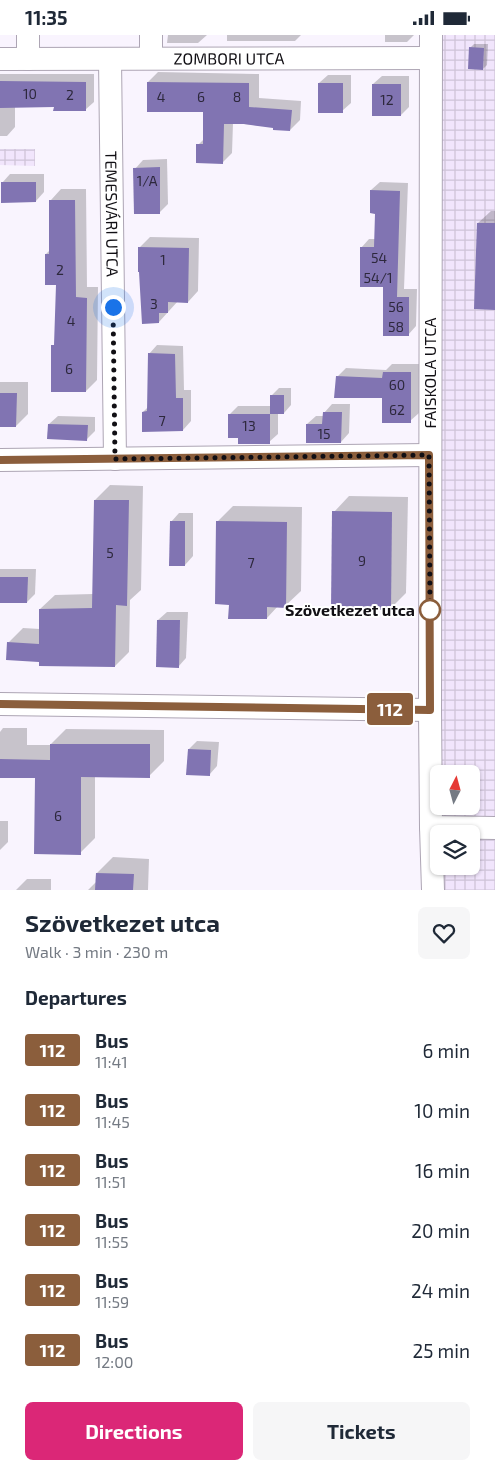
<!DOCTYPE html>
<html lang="en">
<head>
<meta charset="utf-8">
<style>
	:root { --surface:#fff; --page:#f6f6f7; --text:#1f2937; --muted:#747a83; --accent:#db2777 }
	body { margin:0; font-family:"Exo 2",sans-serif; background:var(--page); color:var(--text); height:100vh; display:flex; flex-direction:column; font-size:19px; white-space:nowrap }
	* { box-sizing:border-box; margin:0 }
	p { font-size:16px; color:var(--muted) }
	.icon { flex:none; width:28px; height:28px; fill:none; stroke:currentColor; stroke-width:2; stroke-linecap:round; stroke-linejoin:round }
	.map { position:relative; height:855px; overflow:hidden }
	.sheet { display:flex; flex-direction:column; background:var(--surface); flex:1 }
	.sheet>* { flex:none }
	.badge { padding:0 10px; border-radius:4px; font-size:18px; line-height:32px }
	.needle { width:32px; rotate:6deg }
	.fabs { position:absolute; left:430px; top:730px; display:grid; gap:10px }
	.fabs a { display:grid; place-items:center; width:50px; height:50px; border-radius:8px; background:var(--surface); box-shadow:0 1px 4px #0004; font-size:25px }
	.you { position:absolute; width:25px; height:25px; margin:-12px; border:4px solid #fff; border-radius:50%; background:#1a73e8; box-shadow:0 0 0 8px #1a73e833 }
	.map>.badge { position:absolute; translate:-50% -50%; box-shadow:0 0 0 2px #fff }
	h2 { padding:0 25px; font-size:19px; line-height:45px }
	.round { display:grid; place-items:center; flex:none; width:52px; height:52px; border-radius:8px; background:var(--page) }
	.overview { display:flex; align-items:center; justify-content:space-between; height:85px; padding:0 25px }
	h1 { font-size:24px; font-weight:700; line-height:38px }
	.button { display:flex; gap:10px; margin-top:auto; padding:10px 25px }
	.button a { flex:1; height:58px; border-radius:8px; background:var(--accent); color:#fff; font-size:20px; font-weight:700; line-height:58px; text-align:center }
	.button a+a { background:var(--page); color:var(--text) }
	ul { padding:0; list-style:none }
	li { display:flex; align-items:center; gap:15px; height:60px; padding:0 25px }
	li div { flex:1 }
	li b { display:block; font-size:19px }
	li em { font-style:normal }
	li .badge { min-width:55px; font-weight:700; text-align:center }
	.status { display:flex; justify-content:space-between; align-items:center; height:35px; padding:0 25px; background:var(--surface); direction:ltr }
	.status svg { height:14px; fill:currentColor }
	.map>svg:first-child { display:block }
	.industrial { fill:url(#industrial-grid); fill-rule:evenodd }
	.shadow { fill:#0003 }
	.building { fill:#8174b2 }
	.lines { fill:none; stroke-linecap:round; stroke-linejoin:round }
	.minor-casing { stroke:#ada5b4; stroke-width:24 }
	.minor { stroke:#fff; stroke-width:22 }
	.line-casing { stroke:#fff; stroke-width:11 }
	.line { stroke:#8b5e3c; stroke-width:8 }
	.walk { stroke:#110f14; stroke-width:5; stroke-dasharray:0 9 }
	.stop-dot { fill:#fff; stroke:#8b5e3c; stroke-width:2.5 }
	.labels { text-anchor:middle; stroke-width:4; stroke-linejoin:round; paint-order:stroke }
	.number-label { font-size:14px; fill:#2d283c }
	.street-label { font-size:16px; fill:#110f14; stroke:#fff }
	.stop-label { font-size:16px; font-weight:bold; fill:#110f14; stroke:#fff; text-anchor:end }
</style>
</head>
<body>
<div class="status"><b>11:35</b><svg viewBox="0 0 49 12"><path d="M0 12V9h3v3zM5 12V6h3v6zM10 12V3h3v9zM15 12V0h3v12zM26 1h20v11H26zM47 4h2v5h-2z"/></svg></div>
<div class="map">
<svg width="495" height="855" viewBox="0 0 495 855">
	<defs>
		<pattern id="industrial-grid" width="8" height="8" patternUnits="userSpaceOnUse" patternTransform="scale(1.25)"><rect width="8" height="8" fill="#f1e5fc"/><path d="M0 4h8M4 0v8" fill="none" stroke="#cec3d7"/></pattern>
	</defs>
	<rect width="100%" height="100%" fill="#f9f4fe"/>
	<g class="industrial">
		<path d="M442,0h53v855h-55v-24h31v-32h-32l-3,-112zM439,739h32v32h-32z"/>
		<polygon points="0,114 35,114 35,131 0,130"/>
	</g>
	<g class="shadow">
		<polygon points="168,0 207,0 198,8 167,8"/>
		<polygon points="227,0 301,0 295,6 227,6"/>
		<polygon points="385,0 414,0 407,7 385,7"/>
		<polygon points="474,9 488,9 487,30 483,34 470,13"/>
		<polygon points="158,37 259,39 259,63 301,66 300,85 290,95 274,92 233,88 232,118 222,128 198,110 205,103 204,75 148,47"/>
		<polygon points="0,39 94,39 94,67 85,75 55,71 15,72 15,92 7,101 0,101"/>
		<polygon points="328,40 351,40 351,68 342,76 319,48"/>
		<polygon points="382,41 409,41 409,72 401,80 373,49"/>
		<polygon points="167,124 168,169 159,178 135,134 143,125"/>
		<polygon points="10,139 44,139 44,157 36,166 2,148"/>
		<polygon points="380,147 408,148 404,254 417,254 416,291 408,300 385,251 361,213 369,204 375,204 376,177 371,155"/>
		<polygon points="61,154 86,154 87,252 98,252 97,345 86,356 53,311 56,308 57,249 46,219 50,215 51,165"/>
		<polygon points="491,176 495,176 495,273 478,188"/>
		<polygon points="150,202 199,203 198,256 188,267 178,266 159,287 140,212"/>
		<polygon points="157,310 183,311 184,355 191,355 191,386 183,395 143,377 148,372 149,319"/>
		<polygon points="392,329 419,329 419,378 410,386 383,362 337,342 346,333 386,335"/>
		<polygon points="0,347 28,347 28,379 16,391 0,391"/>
		<polygon points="279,353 291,353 291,370 284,378 278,378 278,399 269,407 239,402 230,379 238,371 272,371 272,360"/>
		<polygon points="332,369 350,369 349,398 341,407 307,389 316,381 324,381 324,378"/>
		<polygon points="58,381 95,382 95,396 87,404 49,389"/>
		<polygon points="110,450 143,451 141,555 130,565 129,617 115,631 40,626 8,608 23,593 40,594 40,574 55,560 93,559 95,465"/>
		<polygon points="349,461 408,462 406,558 390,574 334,477"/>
		<polygon points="233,471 302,472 301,556 285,571 278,571 267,583 217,487"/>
		<polygon points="179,478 193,478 193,521 185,530 171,487"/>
		<polygon points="0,534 36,534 35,559 27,567 0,567"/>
		<polygon points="167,577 188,577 186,623 178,632 158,585"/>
		<polygon points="3,693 27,693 27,710 50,710 66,694 164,695 164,726 149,741 95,741 95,803 80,818 36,742 0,742 0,697"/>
		<polygon points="197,706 219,707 217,731 209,740 189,714"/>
		<polygon points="0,786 8,786 8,807 0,815"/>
		<polygon points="113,822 149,824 148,855 88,855 97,846 97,838"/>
		<polygon points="27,844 51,844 51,855 16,855"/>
	</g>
	<g class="building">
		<polygon points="469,12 484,13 483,35 468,34"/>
		<polygon points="0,46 86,47 86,76 53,76 54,72 0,73"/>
		<polygon points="147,47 249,48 249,72 292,75 290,96 273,95 273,93 244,89 224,89 223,129 196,128 196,109 203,109 203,77 147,77"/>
		<rect x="318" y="48" width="25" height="30"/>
		<rect x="372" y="49" width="29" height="32"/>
		<polygon points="160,132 160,179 134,179 133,133"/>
		<polygon points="1,147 36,147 36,167 1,168"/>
		<polygon points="370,155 400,156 397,262 409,262 409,301 383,301 383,252 360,252 360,212 374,212 375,179 370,178"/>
		<polygon points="49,165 75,165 76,262 87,263 86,357 51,357 51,310 54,310 56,250 45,250 45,219 49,219"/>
		<polygon points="477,188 495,188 495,275 474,274"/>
		<polygon points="138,212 189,213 188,268 168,267 168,278 159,278 159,288 142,289 139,237 138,237"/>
		<polygon points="148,318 175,319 176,363 183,363 183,396 142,397 142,377 147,376"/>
		<polygon points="383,337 411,337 411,388 382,388 382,363 334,363 336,341 382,343"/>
		<polygon points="0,358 17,358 16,392 0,392"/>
		<rect x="270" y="360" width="14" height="19"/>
		<polygon points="323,377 342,377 341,408 306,408 306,389 322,389"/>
		<polygon points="228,379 270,379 270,409 238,409 238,403 228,403"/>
		<polygon points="48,389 88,390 87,406 47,404"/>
		<polygon points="94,465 129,465 127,571 116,570 115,632 39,631 39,627 6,625 7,607 39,609 39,574 92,573"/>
		<polygon points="332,476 392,477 391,575 331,574"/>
		<polygon points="170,486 185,486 185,531 169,531"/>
		<polygon points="216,486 287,487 286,573 267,572 267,584 228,584 229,570 215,569"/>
		<polygon points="0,542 28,542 27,568 0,568"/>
		<polygon points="157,585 180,585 179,633 156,632"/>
		<polygon points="50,709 150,709 150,743 81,742 81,820 34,819 35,743 0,743 0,724 50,725"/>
		<polygon points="188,714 211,715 210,741 186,740"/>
		<polygon points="96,838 134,839 133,855 95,855"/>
	</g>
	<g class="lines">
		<g class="minor-casing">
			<g id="minor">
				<polyline points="431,0 430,675 431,792 433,855"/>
				<polyline points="151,23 151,0"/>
				<path id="s1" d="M0,24l430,-1"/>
				<polyline points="28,24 28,0"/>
				<path id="s2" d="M110,24l5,400"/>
				<polyline points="0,425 429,420"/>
				<polyline points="0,669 430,675"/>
				<polyline points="431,792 495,793"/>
			</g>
		</g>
		<use href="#minor" class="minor"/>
	</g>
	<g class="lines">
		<g class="line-casing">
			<polyline id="line" points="0,425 429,420 430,675 0,669"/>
		</g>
		<use href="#line" class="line"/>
		<polyline class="walk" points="113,272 115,424 429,420 430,575"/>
	</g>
	<circle class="stop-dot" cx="430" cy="575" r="10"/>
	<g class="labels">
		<g class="number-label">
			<text x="30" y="64">10</text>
			<text x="70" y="65">2</text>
			<text x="161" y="67">4</text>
			<text x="201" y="67">6</text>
			<text x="237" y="67">8</text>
			<text x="387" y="70">12</text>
			<text x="147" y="151">1/A</text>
			<text x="379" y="228">54</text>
			<text x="163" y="230">1</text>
			<text x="60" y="240">2</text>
			<text x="378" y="248">54/1</text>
			<text x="154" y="274">3</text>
			<text x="396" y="277">56</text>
			<text x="71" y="291">4</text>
			<text x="396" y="297">58</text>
			<text x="69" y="339">6</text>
			<text x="397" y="355">60</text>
			<text x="397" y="380">62</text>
			<text x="162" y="391">7</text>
			<text x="249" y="396">13</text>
			<text x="324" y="404">15</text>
			<text x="110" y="523">5</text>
			<text x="362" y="531">9</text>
			<text x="251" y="533">7</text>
			<text x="58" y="786">6</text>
		</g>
		<g class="street-label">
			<text dy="6" stroke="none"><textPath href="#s1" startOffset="229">ZOMBORI UTCA</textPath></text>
			<text dy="6" stroke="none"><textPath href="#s2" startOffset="155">TEMESVÁRI UTCA</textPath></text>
			<text transform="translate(430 338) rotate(-90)" y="6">FAISKOLA UTCA</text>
		</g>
		<g class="stop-label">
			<text x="415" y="581">Szövetkezet utca</text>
		</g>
	</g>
</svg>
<div class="fabs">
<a><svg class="needle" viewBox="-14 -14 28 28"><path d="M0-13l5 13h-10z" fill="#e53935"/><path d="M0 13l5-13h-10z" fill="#747a83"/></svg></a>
<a><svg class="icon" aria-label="layers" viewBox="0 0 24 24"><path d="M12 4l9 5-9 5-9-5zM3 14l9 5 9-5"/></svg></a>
</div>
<div class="you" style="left:113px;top:272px"></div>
<b class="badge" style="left:390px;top:674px;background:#8b5e3c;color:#fff">112</b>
</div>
<section class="sheet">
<div class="overview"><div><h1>Szövetkezet utca</h1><p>Walk · 3 min · 230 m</p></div><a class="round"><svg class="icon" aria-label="heart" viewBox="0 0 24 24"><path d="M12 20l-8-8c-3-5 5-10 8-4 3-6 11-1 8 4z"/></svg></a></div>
<h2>Departures</h2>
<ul>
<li><span class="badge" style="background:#8b5e3c;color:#fff">112</span><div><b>Bus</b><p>11:41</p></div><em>6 min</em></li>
<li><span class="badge" style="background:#8b5e3c;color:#fff">112</span><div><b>Bus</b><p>11:45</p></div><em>10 min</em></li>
<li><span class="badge" style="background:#8b5e3c;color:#fff">112</span><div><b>Bus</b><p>11:51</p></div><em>16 min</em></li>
<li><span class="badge" style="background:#8b5e3c;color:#fff">112</span><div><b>Bus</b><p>11:55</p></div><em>20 min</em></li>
<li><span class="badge" style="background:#8b5e3c;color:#fff">112</span><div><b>Bus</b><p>11:59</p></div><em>24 min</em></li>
<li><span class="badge" style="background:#8b5e3c;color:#fff">112</span><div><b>Bus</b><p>12:00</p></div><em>25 min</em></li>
</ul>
<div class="button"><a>Directions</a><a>Tickets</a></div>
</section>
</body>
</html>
